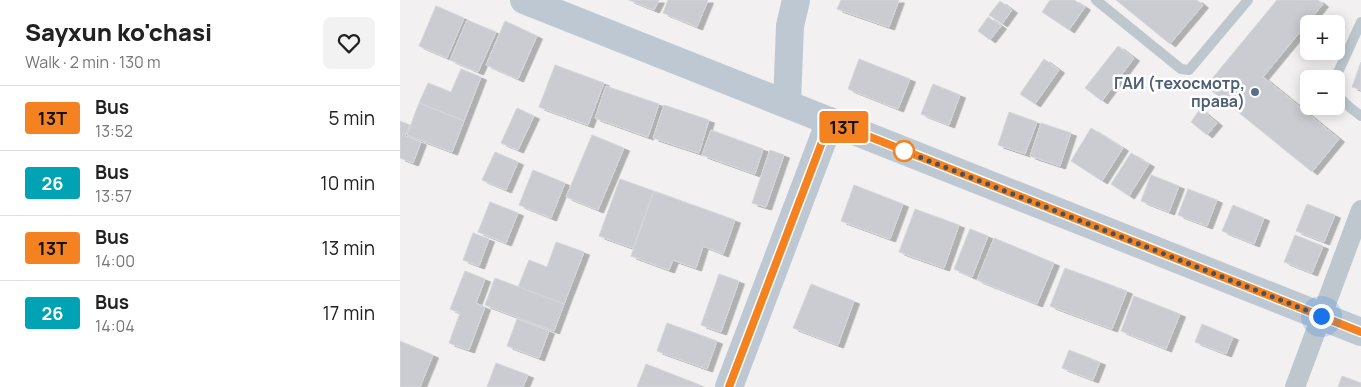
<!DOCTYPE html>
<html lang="en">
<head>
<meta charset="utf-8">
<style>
	:root { --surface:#fff; --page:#f2f2f2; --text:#222; --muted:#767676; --line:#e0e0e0 }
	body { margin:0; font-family:Manrope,sans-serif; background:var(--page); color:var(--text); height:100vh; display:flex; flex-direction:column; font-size:19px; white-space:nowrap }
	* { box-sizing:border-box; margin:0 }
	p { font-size:16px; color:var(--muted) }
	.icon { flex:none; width:28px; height:28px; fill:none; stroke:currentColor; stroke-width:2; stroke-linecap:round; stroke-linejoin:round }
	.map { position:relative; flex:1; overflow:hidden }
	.side { display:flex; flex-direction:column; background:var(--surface); width:400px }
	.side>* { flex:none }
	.badge { padding:0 10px; border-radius:4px; font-size:18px; line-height:32px }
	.controls { position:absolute; left:900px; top:15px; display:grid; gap:10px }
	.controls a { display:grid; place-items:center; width:45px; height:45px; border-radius:8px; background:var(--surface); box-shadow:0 2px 12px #0003; font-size:25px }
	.you { position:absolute; width:25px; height:25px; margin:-12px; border:4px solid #fff; border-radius:50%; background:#1a73e8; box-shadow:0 0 0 8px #1a73e833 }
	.map>.badge { position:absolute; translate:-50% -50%; box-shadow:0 0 0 2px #fff }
	.round { display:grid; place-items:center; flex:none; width:52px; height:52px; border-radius:8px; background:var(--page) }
	.summary { display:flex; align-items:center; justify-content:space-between; height:85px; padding:0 25px }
	h1 { font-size:24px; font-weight:800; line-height:38px }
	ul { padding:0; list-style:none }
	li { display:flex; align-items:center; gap:15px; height:65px; padding:0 25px; border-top:1px solid var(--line) }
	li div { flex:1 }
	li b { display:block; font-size:19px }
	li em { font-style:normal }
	li .badge { min-width:55px; font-weight:700; text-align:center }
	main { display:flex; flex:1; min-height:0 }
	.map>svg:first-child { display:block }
	.building { fill:#caccd2; stroke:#d4d6db; filter:url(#shadow) }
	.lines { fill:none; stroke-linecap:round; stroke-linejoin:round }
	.lane { stroke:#bec7ce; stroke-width:10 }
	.street { stroke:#bec7ce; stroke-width:20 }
	.secondary { stroke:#bec8d3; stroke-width:28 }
	.line-casing { stroke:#fff; stroke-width:11 }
	.line { stroke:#f58220; stroke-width:8 }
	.walk { stroke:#48525c; stroke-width:5; stroke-dasharray:0 9 }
	.service-dot { fill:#5c6f8a; stroke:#fff; stroke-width:2 }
	.stop-dot { fill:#fff; stroke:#f58220; stroke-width:2.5 }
	.labels { text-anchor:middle; stroke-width:5; stroke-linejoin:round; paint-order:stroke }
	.service-label { font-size:16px; font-weight:bold; fill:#4e5e75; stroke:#fff; text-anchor:end }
</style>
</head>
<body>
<main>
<section class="side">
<div class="summary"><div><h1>Sayxun ko'chasi</h1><p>Walk · 2 min · 130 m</p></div><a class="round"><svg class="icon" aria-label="heart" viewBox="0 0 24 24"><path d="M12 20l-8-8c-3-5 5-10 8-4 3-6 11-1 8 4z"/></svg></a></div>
<ul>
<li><span class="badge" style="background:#f58220;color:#111">13Т</span><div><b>Bus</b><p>13:52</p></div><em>5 min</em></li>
<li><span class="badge" style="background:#00a3b4;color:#fff">26</span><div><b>Bus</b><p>13:57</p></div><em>10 min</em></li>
<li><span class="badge" style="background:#f58220;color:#111">13Т</span><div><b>Bus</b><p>14:00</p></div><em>13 min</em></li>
<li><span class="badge" style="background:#00a3b4;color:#fff">26</span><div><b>Bus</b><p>14:04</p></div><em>17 min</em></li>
</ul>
</section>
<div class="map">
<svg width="961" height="387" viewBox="0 0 961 387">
	<defs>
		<filter id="shadow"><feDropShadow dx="5.5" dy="3" stdDeviation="0" flood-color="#0004"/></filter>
	</defs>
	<rect width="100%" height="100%" fill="#f2f0f0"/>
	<g class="building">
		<polygon points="229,0 259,0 254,10"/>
		<polygon points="268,0 308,0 297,27 263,13"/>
		<polygon points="441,0 499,0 489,27 437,9"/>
		<polygon points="650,0 674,0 685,7 669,30 642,12"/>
		<polygon points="716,0 797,0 803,5 770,44"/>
		<polygon points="877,0 918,0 923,4 863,77 939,139 912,172 806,86"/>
		<polygon points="600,1 612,10 602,24 589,15"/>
		<polygon points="36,6 64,18 47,58 19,46"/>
		<polygon points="588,17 601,26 590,40 578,31"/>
		<polygon points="67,20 96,32 78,72 50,60"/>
		<polygon points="105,21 137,36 118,79 86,65"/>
		<polygon points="718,46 734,58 702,101 685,88"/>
		<polygon points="459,59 510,79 498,109 448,89"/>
		<polygon points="644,59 659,70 635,104 620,94"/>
		<polygon points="961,62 961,90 952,87"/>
		<polygon points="155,65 204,83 188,125 139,107"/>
		<polygon points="61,69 81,77 64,121 19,103 28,83 51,92"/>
		<polygon points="533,84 560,95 549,125 521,114"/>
		<polygon points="206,86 259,104 248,137 195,118"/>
		<polygon points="19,103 64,121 52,152 7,135"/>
		<polygon points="264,105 309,120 299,153 253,138"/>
		<polygon points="117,108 134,116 118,150 101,143"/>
		<polygon points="800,109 817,123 807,135 791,122"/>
		<polygon points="609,112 637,122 625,154 598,145"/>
		<polygon points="0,121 10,125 5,136 21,142 13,163 0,158"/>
		<polygon points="641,123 671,133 660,166 630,156"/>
		<polygon points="691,128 723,148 702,181 671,161"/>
		<polygon points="311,130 363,149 355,174 302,155"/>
		<polygon points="192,135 224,148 198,210 166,197"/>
		<polygon points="370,150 384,155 366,207 352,203"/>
		<polygon points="95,152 118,162 106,190 82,180"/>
		<polygon points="731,153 749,164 729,196 711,184"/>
		<polygon points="133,170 165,183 151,218 119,205"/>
		<polygon points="751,175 779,186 769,212 741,201"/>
		<polygon points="220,179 254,191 233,248 199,236"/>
		<polygon points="454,185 503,204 490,239 441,221"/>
		<polygon points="788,189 817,200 807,226 778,215"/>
		<polygon points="254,191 335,220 323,254 303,246 296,268 273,260 269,270 231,256"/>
		<polygon points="90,202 118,213 106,243 78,232"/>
		<polygon points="907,204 935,215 924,242 896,231"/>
		<polygon points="833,205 864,218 854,244 822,231"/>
		<polygon points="515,209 559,225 544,268 499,252"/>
		<polygon points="570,229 588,236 572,277 554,269"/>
		<polygon points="73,233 89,239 79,266 63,260"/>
		<polygon points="895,235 923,246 912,273 884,262"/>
		<polygon points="594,238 654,263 637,304 577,280"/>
		<polygon points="156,242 184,252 164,304 118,287 129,260 147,267"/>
		<polygon points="665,268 727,291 712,329 650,306"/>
		<polygon points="65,271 85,279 76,303 85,307 69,350 49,343 60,313 50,309"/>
		<polygon points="319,274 339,281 321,332 301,325"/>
		<polygon points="95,278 164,304 154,331 85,305"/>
		<polygon points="411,284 454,301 438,345 393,328"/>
		<polygon points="734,296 780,314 766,349 721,331"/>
		<polygon points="117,319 149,331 139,358 107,346"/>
		<polygon points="267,323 317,341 307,369 257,351"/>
		<polygon points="802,324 833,337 826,354 795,342"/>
		<polygon points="0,341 33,355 20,387 0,387"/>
		<polygon points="669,350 700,362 693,380 662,368"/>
		<polygon points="96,363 128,375 123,387 87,387"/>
		<polygon points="246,364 300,385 299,387 237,387"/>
		<polygon points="942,376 961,383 961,387 938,387"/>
	</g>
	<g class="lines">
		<g class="lane">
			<polyline points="696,0 781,69 789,70 848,0"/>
			<polyline points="935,79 961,22"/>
			<path d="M936,88c3,13 16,21 25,28"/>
		</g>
		<polyline class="street" points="895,387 961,210"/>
		<g class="secondary">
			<polyline points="124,0 961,332"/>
			<polyline points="387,103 390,26 396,0"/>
			<polyline points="329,387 430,121"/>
		</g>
	</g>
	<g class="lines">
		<g class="line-casing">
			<polyline id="line" points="329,387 430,121 961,332"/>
		</g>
		<use href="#line" class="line"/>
		<polyline class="walk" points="504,151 921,316"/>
	</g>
	<circle class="service-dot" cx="855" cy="92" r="5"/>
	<circle class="stop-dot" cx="504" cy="151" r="10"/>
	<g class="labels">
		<g class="service-label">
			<text x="845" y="89">ГАИ (техосмотр,<tspan x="845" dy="18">права)</tspan></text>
		</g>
	</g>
</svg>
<div class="controls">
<a>+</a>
<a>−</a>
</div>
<div class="you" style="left:921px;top:316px"></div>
<b class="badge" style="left:444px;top:127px;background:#f58220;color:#111">13Т</b>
</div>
</main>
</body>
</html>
